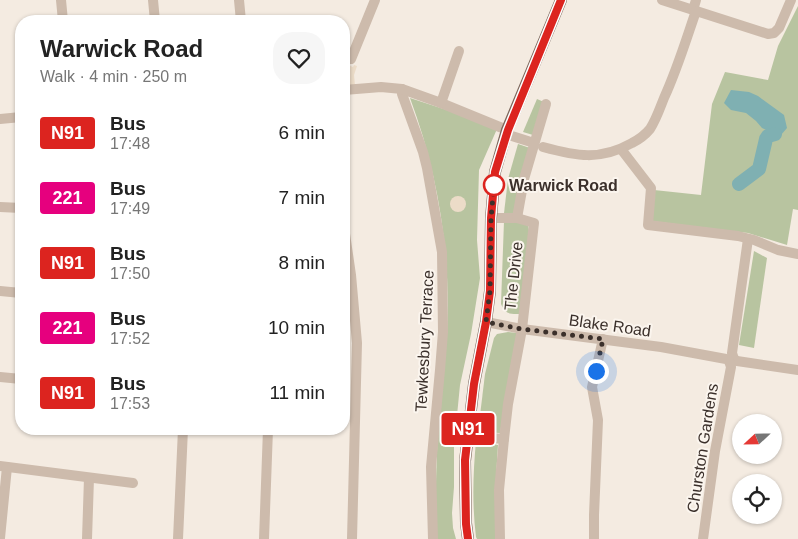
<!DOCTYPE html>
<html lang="en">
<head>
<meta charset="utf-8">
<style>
	:root { --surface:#fff; --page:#f6f6f6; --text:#222; --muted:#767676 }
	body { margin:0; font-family:Arial,sans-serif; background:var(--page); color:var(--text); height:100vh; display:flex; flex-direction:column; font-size:19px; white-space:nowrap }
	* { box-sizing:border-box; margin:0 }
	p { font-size:16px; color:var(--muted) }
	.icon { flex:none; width:28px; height:28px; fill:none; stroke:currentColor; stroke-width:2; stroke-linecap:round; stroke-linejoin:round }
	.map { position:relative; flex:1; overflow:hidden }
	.drawer { position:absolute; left:15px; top:15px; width:335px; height:420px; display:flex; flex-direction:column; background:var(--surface); border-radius:20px; box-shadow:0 1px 4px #0004 }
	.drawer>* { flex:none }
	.badge { padding:0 10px; border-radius:4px; font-size:18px; line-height:32px }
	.needle { width:32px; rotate:248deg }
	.controls { position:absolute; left:732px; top:414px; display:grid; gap:10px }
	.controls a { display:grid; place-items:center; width:50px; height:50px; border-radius:50%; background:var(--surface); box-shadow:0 1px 4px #0004; font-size:25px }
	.you { position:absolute; width:25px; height:25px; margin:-12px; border:4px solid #fff; border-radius:50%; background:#1a73e8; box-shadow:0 0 0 8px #1a73e833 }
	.map>.badge { position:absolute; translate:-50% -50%; box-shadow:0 0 0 2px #fff }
	.round { display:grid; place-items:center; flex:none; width:52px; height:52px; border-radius:20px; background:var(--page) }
	.head { display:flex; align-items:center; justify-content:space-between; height:85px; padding:0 25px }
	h1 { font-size:24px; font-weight:800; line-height:38px }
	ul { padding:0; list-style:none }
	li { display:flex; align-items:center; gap:15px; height:65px; padding:0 25px }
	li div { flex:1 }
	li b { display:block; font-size:19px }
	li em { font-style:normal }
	li .badge { min-width:55px; font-weight:700; text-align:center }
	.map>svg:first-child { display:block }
	.green { fill:#b8c4a0 }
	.plaza { fill:#ecdcc8 }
	.water { fill:#7fb0b2 }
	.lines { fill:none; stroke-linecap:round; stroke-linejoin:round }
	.river { stroke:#7fb0b2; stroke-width:14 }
	.minor { stroke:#cdbbac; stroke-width:10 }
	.major { stroke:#7d675c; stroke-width:12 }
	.line-casing { stroke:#fff; stroke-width:11 }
	.line { stroke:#dc241f; stroke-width:8 }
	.walk { stroke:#3b302b; stroke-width:5; stroke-dasharray:0 9 }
	.stop-dot { fill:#fff; stroke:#dc241f; stroke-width:2.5 }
	.labels { text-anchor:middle; stroke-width:4; stroke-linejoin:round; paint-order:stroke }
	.stop-label { font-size:16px; font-weight:bold; fill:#3b302b; stroke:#fbf5ee; text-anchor:start }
	.street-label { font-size:16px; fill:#3b302b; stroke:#fbf5ee }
</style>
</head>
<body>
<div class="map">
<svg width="798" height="539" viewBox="0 0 798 539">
	<rect width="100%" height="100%" fill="#f4ebe1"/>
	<g class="green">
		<polygon points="798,6 798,210 793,209 787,245 748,233 651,221 654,190 701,195 712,104 725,72 768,80 778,46"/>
		<path d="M410,98l58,19 29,12 -18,41 -2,70 3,38 -9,56 -11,51 -6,61v41l-2,26 1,15 3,11h-19c-2,-36 -1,-71 1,-107 2,-33 7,-65 9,-98 4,-81 -9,-161 -37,-236z"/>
		<polygon points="537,99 544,102 533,135 523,132"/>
		<polygon points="518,144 530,148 515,213 504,213 508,179"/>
		<path d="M504,221l24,3 1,7 -8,83c-11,0 -15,1 -20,-10z"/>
		<polygon points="754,251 767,258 754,348 739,345"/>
		<polygon points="508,332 517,333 500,433 478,432 485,374 494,338 497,334"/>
		<path d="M476,441l22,4 -3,49 1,45h-19l-1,-2c-4,-32 -3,-64 0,-96z"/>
	</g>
	<g class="plaza">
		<polygon points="348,65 353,67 354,65 357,66 354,75 355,85 344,86 344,75 347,66"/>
		<circle cx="458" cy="204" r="8"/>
	</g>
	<polygon class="water" points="731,90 749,92 758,96 784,115 787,128 781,135 775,134 762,128 756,121 746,113 731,110 724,103"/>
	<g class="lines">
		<polyline class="river" points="739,184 759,169 766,139 768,136 775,134"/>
		<g class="minor">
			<polyline points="61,0 63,21"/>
			<polyline points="153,0 155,21"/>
			<polyline points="239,0 241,21"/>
			<polyline points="662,0 768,34 774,33 779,28 791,0"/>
			<polyline points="693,10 696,0"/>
			<polyline points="344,65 346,59 351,59 375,0"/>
			<polyline points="402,89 402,94 423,152 427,168 442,252 443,332 440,370 431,467 433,539"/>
			<polyline points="344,90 381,87 402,89 441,103 507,130"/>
			<polyline points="441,103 459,51"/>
			<polyline points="0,119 21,117"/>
			<polyline points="506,134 534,143"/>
			<path d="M543,147c33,9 57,14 89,-4 6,-3 13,-8 18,-14 6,-9 10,-21 14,-31 13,-28 22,-58 32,-87"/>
			<polyline points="621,149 651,188 648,225 738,236 754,240 778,250 798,254"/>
			<polyline points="0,207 21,208"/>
			<polyline points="491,218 517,218 534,223 522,329 508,404 504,439 499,490 500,539"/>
			<polyline points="517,218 524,179 546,104"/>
			<polyline points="344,227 351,275 357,343 352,539"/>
			<polyline points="748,239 732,353 734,359 737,361 798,370"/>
			<polyline points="0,291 21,293"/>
			<polyline points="486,322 522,329 661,347 726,359 729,361 731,367 715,451 703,539"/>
			<polyline points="0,377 21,379"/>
			<polyline points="467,436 504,439"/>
			<polyline points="0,466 133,483"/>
			<polyline points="0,538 7,467"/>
			<polyline points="87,539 89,478"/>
			<polyline points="178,539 183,429"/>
			<polyline points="264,539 268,429"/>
			<polyline points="594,539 594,515 598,420 592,387 603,339"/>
		</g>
		<polyline class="major" points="468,539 466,523 465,461 474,384 486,322 490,291 491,218 495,172 507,130 561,0"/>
	</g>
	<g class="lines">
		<g class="line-casing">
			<polyline id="line" points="468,539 466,524 465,460 474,384 486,322 490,291 491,218 495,172 508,130 561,0"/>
		</g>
		<use href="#line" class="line"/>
		<polyline class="walk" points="494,185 491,218 490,291 486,322 522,329 603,339 596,371"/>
	</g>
	<circle class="stop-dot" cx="494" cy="185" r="10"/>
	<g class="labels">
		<g class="stop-label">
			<text x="509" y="191">Warwick Road</text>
		</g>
		<g class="street-label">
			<text transform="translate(513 276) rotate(-84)" y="6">The Drive</text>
			<text transform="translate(610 325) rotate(8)" y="6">Blake Road</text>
			<text transform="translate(424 341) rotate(-87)" y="6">Tewkesbury Terrace</text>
			<text transform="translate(702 448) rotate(-81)" y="6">Churston Gardens</text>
		</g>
	</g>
</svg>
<div class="controls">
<a><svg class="needle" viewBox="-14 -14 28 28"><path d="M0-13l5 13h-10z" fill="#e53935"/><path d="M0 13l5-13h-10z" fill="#767676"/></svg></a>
<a><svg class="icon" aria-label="locate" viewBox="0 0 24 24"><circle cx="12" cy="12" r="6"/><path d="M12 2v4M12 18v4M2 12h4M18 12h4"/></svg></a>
</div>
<div class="you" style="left:596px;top:371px"></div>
<b class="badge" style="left:468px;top:429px;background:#dc241f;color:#fff">N91</b>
<section class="drawer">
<div class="head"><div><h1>Warwick Road</h1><p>Walk · 4 min · 250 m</p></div><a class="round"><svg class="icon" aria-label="heart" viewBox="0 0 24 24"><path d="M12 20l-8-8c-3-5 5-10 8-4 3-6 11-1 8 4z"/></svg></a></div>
<ul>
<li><span class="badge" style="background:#dc241f;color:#fff">N91</span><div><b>Bus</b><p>17:48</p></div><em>6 min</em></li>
<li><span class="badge" style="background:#e6007e;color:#fff">221</span><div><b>Bus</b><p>17:49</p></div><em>7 min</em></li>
<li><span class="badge" style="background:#dc241f;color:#fff">N91</span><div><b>Bus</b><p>17:50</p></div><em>8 min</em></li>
<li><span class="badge" style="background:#e6007e;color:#fff">221</span><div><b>Bus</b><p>17:52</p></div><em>10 min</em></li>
<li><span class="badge" style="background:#dc241f;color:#fff">N91</span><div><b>Bus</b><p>17:53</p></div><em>11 min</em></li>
</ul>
</section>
</div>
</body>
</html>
